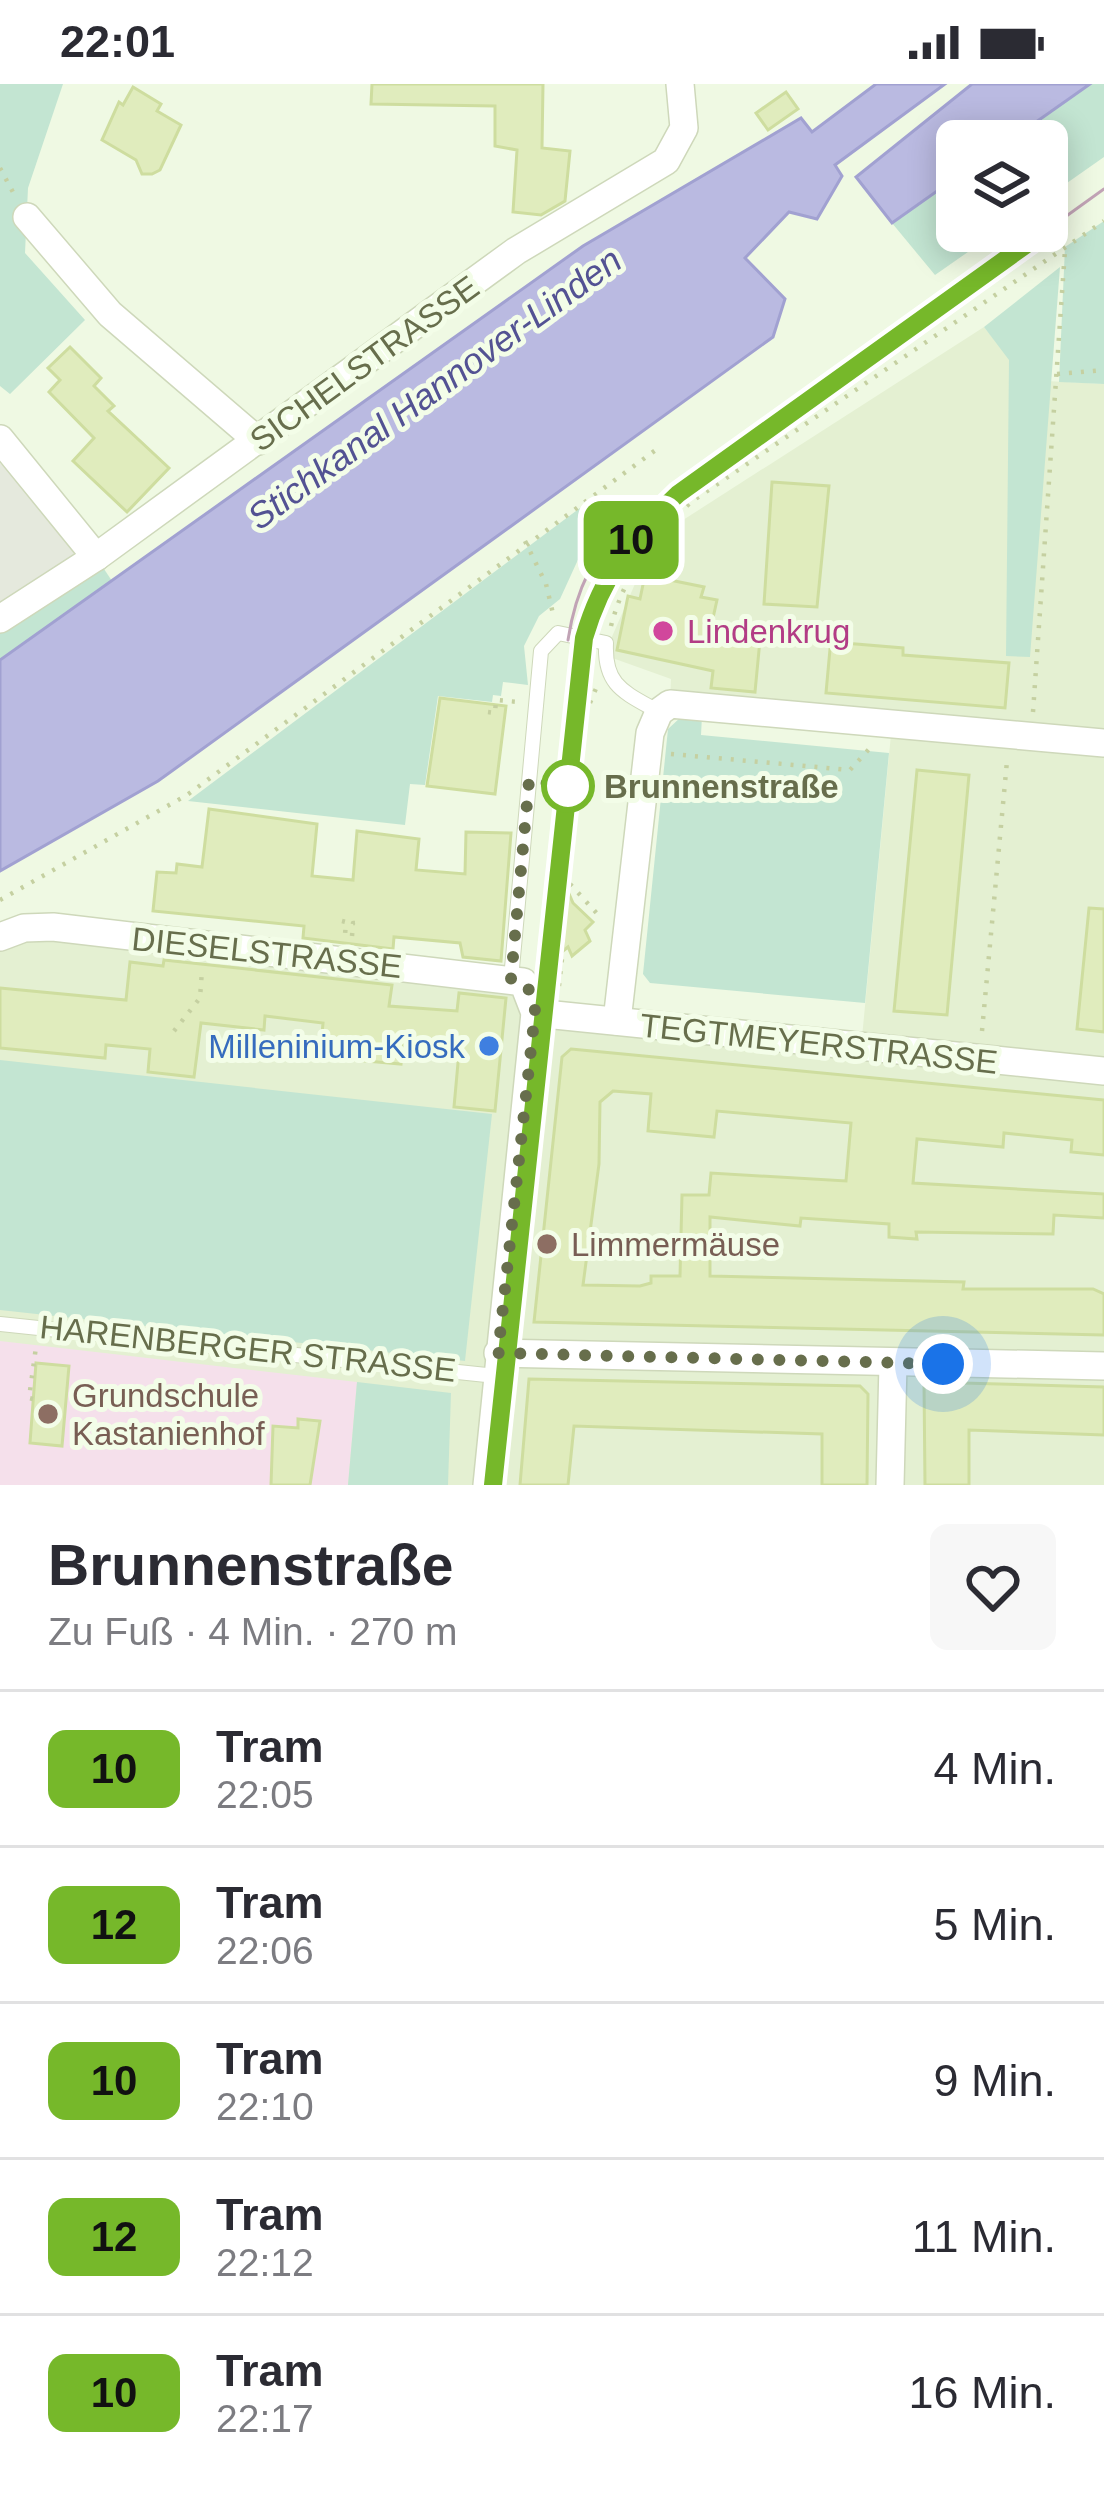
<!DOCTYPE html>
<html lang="de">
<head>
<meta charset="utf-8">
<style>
	:root { --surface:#fff; --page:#f7f7f7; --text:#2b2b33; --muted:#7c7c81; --line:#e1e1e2 }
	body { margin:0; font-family:Arial,sans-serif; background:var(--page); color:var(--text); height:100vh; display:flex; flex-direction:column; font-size:45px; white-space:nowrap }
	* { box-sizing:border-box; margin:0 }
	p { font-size:39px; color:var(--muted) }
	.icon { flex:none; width:66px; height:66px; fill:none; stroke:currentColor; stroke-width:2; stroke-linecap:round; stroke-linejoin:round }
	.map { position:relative; height:1401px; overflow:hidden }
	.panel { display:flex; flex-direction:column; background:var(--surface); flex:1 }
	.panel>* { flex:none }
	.badge { padding:0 24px; border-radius:18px; font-size:42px; line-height:78px }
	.controls { position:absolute; left:936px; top:36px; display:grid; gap:24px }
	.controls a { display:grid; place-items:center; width:132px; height:132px; border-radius:18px; background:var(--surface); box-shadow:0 6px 30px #0003; font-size:60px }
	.you { position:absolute; width:60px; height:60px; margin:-30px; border:9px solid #fff; border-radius:50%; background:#1a73e8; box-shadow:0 0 0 18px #1a73e833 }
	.map>.badge { position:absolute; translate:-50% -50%; box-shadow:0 0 0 6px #fff }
	.round { display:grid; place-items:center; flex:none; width:126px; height:126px; border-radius:18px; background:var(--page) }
	.overview { display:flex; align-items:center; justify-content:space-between; height:204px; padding:0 48px }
	h1 { font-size:57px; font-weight:600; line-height:90px }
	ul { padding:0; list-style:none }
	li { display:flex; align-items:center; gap:36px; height:156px; padding:0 48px; border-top:3px solid var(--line) }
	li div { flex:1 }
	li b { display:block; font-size:45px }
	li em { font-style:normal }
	li .badge { min-width:132px; font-weight:700; text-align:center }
	.status { display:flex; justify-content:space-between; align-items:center; height:84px; padding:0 60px; background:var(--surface); direction:ltr }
	.status svg { height:33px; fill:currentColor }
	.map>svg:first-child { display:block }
	.residential { fill:#e4f0d2 }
	.industrial { fill:#e5e9dd }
	.education { fill:#f5e0eb }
	.green { fill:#c3e5d2 }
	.water { fill:#babae1; stroke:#a1a1d1; stroke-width:3 }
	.building { fill:#e0ecbd; stroke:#cedd9f; stroke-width:3; fill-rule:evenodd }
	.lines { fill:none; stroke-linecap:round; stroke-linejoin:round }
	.lane-casing { stroke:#ced8ba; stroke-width:16 }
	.street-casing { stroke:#ced8ba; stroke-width:30 }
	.path { stroke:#c5d0a1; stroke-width:4.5; stroke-dasharray:3 9; stroke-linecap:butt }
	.lane { stroke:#fff; stroke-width:14 }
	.street { stroke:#fff; stroke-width:27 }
	.tram { stroke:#c1a3b5; stroke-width:3 }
	.line-casing { stroke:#fff; stroke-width:27 }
	.line { stroke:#76b82a; stroke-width:18 }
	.walk { stroke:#676e4c; stroke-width:12; stroke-dasharray:0 21.6 }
	.hotel-dot { fill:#d1479c; stroke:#f3fde8; stroke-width:4.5 }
	.stop-dot { fill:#fff; stroke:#76b82a; stroke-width:6 }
	.shop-dot { fill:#3f7fe0; stroke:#f3fde8; stroke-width:4.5 }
	.education-dot { fill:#8d6e63; stroke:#f3fde8; stroke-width:4.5 }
	.labels { text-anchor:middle; stroke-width:10; stroke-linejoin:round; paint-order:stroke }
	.street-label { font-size:33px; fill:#676e4c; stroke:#f3fde8 }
	.hotel-label { font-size:33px; fill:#b23c85; stroke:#f3fde8; text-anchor:start }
	.stop-label { font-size:33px; font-weight:bold; fill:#676e4c; stroke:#f3fde8; text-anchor:start }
	.shop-label { font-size:33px; fill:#366cbe; stroke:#f3fde8; text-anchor:end }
	.education-label { font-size:33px; fill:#785e54; stroke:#f3fde8; text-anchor:start }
	.water-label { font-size:36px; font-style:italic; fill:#535293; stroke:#f3fde8 }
</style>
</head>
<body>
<div class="status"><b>22:01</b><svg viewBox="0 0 49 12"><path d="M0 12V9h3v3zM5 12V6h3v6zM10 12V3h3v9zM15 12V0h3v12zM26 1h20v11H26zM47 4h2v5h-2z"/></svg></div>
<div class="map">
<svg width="1104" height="1401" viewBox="0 0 1104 1401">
	<rect width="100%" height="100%" fill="#eff9e3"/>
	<polygon class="residential" points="984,243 1027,296 1104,300 1104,1401 0,1401 0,853 24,844 511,895 536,929 861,964 892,640 670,620 671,595 604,571 655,454"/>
	<polygon class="industrial" points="0,379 96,473 0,535"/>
	<polygon class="education" points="0,1257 357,1298 348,1401 0,1401"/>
	<g class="green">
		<polygon points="0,0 63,0 28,104 25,169 85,236 10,310 0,302"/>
		<polygon points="1090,0 1104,0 1104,73 1047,113 1047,57 1009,57"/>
		<polygon points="957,93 957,147 998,147 935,191 892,139"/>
		<polygon points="1104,137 1104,300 1059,298 1065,163"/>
		<polygon points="1060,183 1030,573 1006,572 1009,276 984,243"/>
		<polygon points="580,424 587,456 560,515 539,532 524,562 528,601 503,598 501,612 493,611 492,618 438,612 425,701 410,700 405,741 188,717"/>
		<polygon points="96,473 112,497 0,576 0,535"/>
		<polygon points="702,632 701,651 889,669 865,919 650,899 643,890 668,645 681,633"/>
		<polygon points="0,976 492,1030 465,1277 0,1226"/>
		<polygon points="357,1298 451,1309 448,1401 348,1401"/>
	</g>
	<g class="water">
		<polygon points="876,0 945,0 835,81 842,92 817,135 789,128 745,174 785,215 773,253 158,697 0,787 0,576 583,162 801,34 812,48"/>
		<polygon points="972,0 1090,0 1009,57 957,57 957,93 892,139 856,93"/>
	</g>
	<g class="building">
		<polygon points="372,0 543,0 542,64 570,67 565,117 541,131 513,128 517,66 495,62 495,22 371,20"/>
		<polygon points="133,3 161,20 157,27 181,41 160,86 152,90 142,90 136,76 102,56 119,18 123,21"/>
		<polygon points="786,8 798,25 768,46 756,29"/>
		<polygon points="70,263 101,294 94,302 114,322 108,327 169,384 127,428 73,377 94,354 49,308 60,296 48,284"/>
		<polygon points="772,398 829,402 817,523 764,520"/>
		<polygon points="645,491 704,503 701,513 717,516 709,552 760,556 755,608 711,604 713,587 617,566 628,512 640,515"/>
		<polygon points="844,559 903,564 903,571 1009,579 1005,624 826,609 830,565 843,566"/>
		<polygon points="440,614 506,622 495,710 427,702"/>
		<polygon points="917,686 969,691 947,931 894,927"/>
		<polygon points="209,725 317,740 312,792 353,796 357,747 419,755 416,786 465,790 466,748 511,749 501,877 463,873 460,859 394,853 393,865 303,854 304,842 153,827 157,788 176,789 177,780 202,783"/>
		<polygon points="564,798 573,819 593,838 585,846 590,857 572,872 568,863 563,867"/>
		<polygon points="1089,824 1104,825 1104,948 1077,945"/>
		<polygon points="164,876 392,901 389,922 457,927 459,909 506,914 495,1027 454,1023 460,957 403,953 401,980 320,973 323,939 265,932 264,946 201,939 194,993 148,988 150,965 106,961 105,974 0,964 0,904 126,916 130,878 163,882"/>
		<path d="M571,965l533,51v55l-33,-3 1,-12 -68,-7 -1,14 -86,-8 -4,44 191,11v24l-50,-3 -1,19 -137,-2 1,7 -28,-2v-13l-88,-6 -1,8 -90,-9v59l254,6 -1,7h130l11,5v41l-570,-13 28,-265zM613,1007l38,3 -3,37 66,6 3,-26 134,12 -5,58 -135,-8 -2,22h-27l-2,81h-29v7l-11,3 -57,-1 16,-121 1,-62z"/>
		<polygon points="36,1279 69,1282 62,1362 30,1359"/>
		<polygon points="529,1295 860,1302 868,1310 867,1401 822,1401 822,1350 574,1342 568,1401 520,1401"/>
		<polygon points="924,1298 1104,1303 1104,1351 969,1346 969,1401 925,1401"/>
		<polygon points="298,1335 320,1337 310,1401 271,1401 273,1342 298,1344"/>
	</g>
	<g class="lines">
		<g class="lane-casing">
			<g id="lane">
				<path d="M511,895l30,-328 17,-18 48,10c-2,43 18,49 53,69"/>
				<polyline points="0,1240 496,1292"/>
			</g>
		</g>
		<g class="street-casing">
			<g id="street">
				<polyline points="27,133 110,230 258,357"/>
				<polyline points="0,355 96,473"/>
				<polyline points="0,535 96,473 516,167 666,77 684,44 680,0"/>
				<polyline points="0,853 24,844 53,843 523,898 535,929 487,1401"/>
				<polyline points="535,929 1104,987"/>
				<polyline points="617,937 650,649 659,628 670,620 1104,659"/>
				<polyline points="498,1269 1104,1282"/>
				<polyline points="890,1401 893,1280"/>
			</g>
		</g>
		<g class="path">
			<polyline points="0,84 15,112"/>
			<polyline points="1057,290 1104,286"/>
			<polyline points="525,457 546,500 554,534"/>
			<path d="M611,542c14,-53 41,-87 80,-124l413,-281"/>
			<polyline points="590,619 597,602"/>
			<polyline points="488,628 495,629 496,616 519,618"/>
			<polyline points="1033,628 1065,166"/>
			<polyline points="671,670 850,686 871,663"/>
			<polyline points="570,800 602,835"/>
			<polyline points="0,816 187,711 657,365"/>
			<polyline points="342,837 346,838 345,851"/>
			<polyline points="352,852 353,839 359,839"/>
			<polyline points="559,902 563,866"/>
			<polyline points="174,947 200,914 202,886"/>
			<polyline points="982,947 1007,677"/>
			<polyline points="33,1315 29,1314 36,1263"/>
		</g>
		<use href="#lane" class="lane"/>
		<use href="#street" class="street"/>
		<g class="tram">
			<polyline points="1047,146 1104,105"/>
			<path d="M568,556c8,-52 26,-88 64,-124"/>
			<path d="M493,1401l91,-847c18,-61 48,-101 94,-145l367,-262"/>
		</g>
	</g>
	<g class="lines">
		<g class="line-casing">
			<path id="line" d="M493,1401l91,-847c18,-62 48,-101 94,-144l367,-263"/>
		</g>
		<use href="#line" class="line"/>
		<path class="walk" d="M568,702l-39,-5 -18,198c18,4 23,16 24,33l-37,341 445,11"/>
	</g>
	<circle class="hotel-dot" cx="663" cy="547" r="12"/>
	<circle class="stop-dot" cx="568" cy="702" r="24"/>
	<circle class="shop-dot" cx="489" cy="962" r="12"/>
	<g class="education-dot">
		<circle cx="547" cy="1160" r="12"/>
		<circle cx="48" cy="1330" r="12"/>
	</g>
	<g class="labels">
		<g class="street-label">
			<text transform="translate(364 279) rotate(-36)" y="12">SICHELSTRASSE</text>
			<text transform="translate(267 868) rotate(6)" y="12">DIESELSTRASSE</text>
			<text transform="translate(819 959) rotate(6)" y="12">TEGTMEYERSTRASSE</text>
			<text transform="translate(248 1264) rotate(6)" y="12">HARENBERGER STRASSE</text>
		</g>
		<g class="hotel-label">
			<text x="687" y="559">Lindenkrug</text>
		</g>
		<g class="stop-label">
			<text x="604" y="714">Brunnenstraße</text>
		</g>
		<g class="shop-label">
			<text x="465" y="974">Milleninium-Kiosk</text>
		</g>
		<g class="education-label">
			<text x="571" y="1172">Limmermäuse</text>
			<text x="72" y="1323">Grundschule<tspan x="72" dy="38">Kastanienhof</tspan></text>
		</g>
		<g class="water-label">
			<text transform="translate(434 304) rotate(-36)" y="13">Stichkanal Hannover-Linden</text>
		</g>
	</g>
</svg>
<div class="controls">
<a><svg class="icon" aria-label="layers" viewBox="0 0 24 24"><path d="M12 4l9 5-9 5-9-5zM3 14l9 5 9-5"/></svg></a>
</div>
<div class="you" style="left:943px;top:1280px"></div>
<b class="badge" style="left:631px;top:456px;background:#76b82a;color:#111">10</b>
</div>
<section class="panel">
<div class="overview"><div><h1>Brunnenstraße</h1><p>Zu Fuß · 4 Min. · 270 m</p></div><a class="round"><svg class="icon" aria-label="heart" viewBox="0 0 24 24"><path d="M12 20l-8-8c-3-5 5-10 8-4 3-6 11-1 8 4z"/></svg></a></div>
<ul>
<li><span class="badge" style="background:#76b82a;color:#111">10</span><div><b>Tram</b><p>22:05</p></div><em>4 Min.</em></li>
<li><span class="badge" style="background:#76b82a;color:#111">12</span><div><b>Tram</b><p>22:06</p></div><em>5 Min.</em></li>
<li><span class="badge" style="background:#76b82a;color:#111">10</span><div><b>Tram</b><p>22:10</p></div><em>9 Min.</em></li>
<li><span class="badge" style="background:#76b82a;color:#111">12</span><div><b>Tram</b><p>22:12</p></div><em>11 Min.</em></li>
<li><span class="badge" style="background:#76b82a;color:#111">10</span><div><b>Tram</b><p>22:17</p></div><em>16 Min.</em></li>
</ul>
</section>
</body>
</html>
